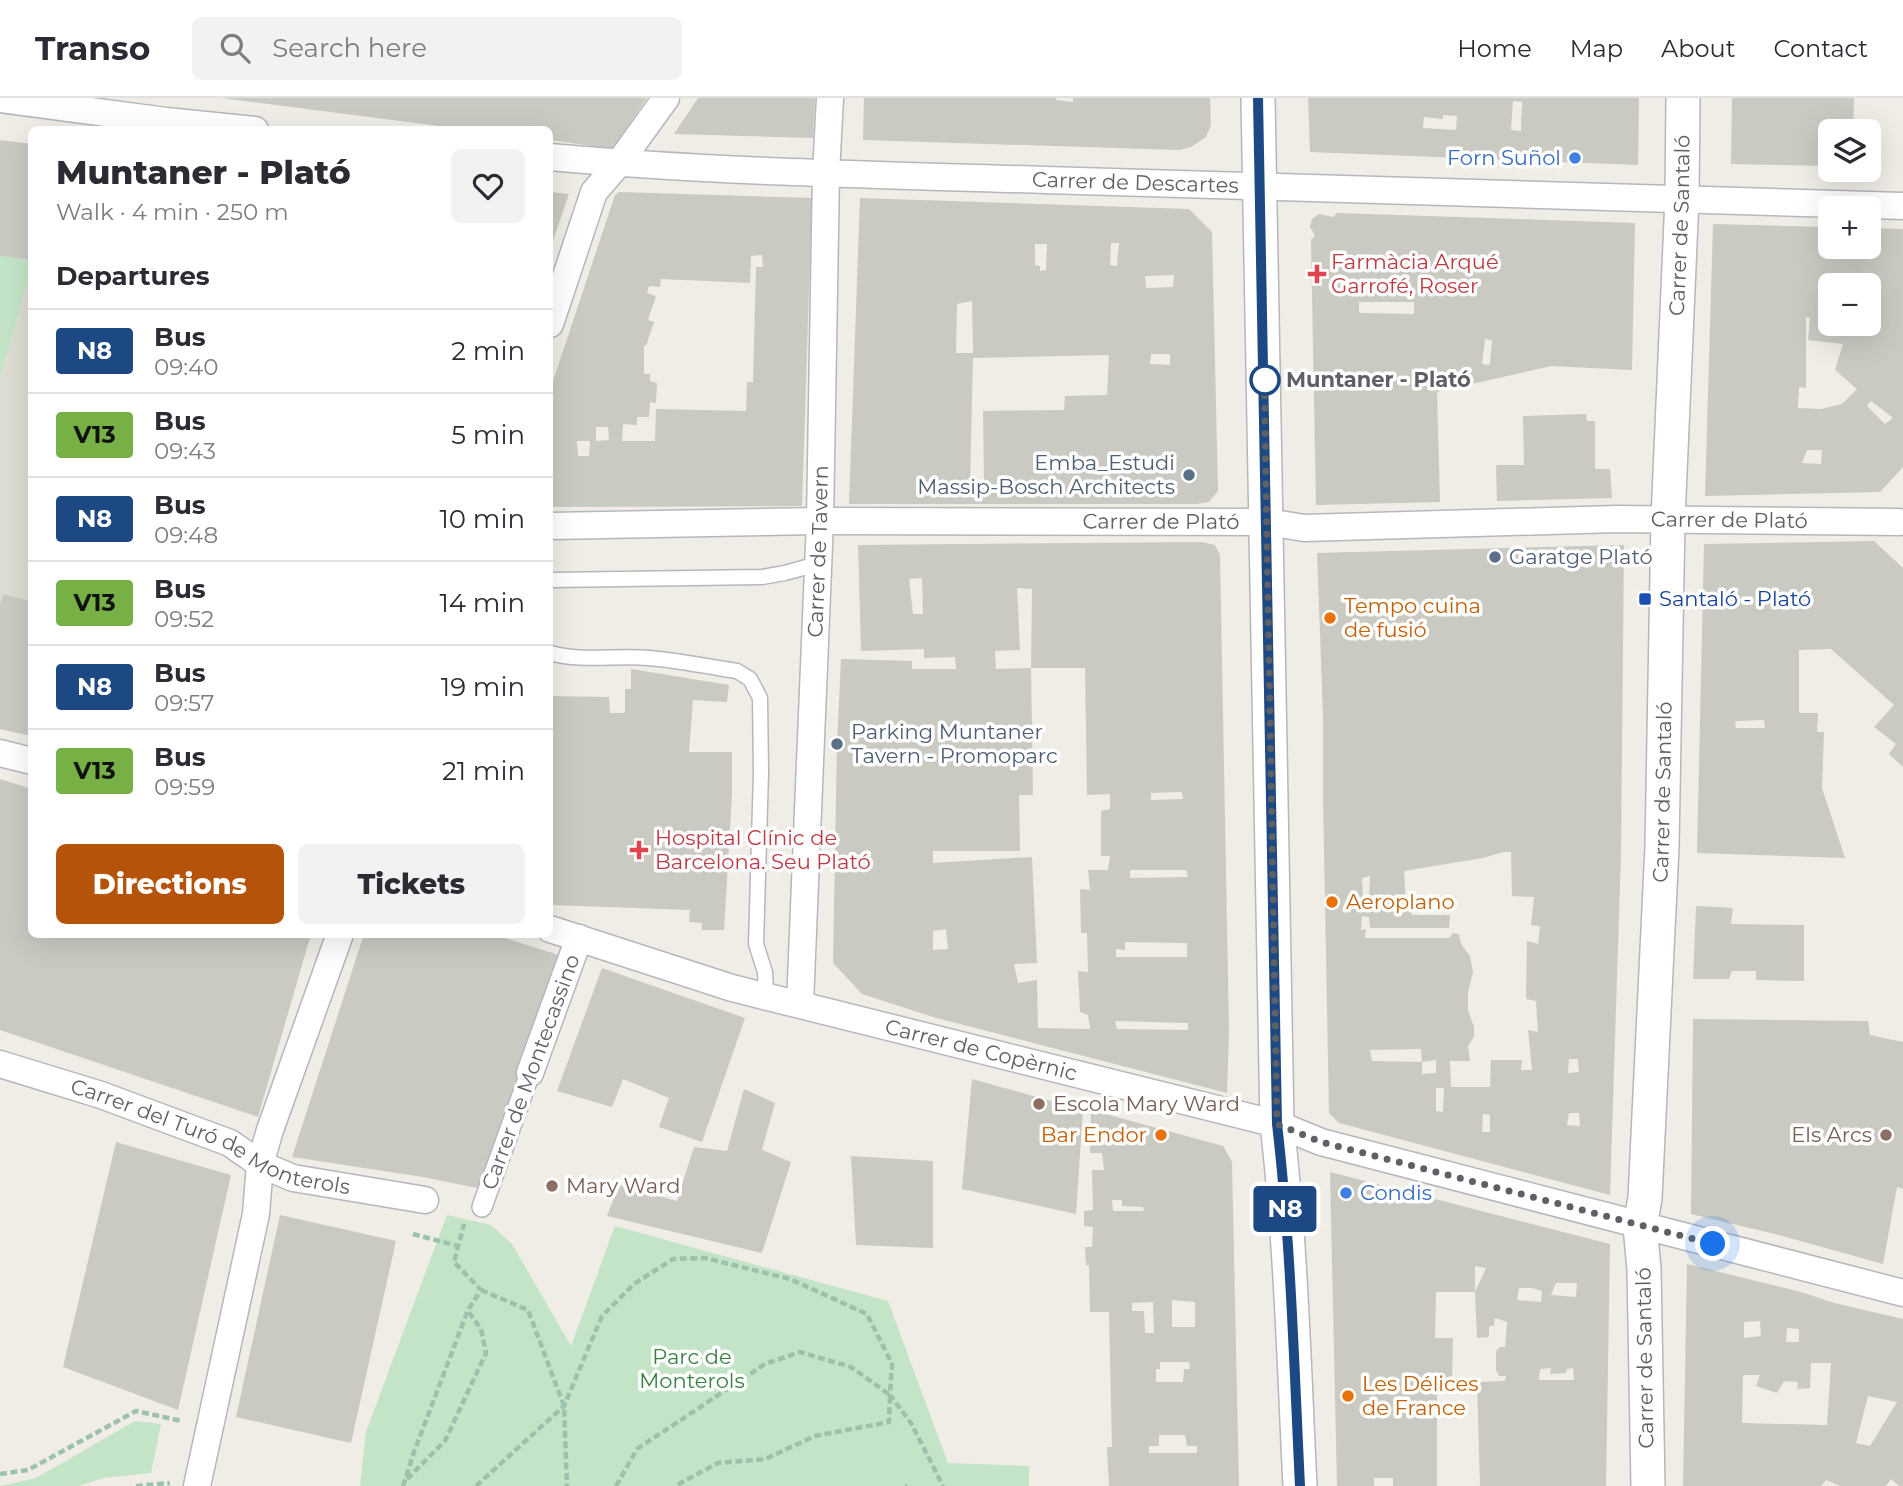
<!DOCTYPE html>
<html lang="en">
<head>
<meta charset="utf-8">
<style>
	:root { --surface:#fff; --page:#f2f2f3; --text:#2b2b33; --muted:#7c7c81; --line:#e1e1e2; --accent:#b45309 }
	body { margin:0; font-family:Montserrat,sans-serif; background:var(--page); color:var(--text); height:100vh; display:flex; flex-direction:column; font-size:26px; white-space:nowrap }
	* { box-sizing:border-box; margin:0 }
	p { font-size:23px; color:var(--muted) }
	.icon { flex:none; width:38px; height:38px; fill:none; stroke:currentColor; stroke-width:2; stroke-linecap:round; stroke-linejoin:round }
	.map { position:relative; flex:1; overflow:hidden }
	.panel { position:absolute; left:28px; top:28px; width:525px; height:812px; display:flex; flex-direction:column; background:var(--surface); border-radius:10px; box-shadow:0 7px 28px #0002 }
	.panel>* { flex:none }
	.badge { padding:0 14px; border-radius:5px; font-size:24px; line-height:46px }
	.tools { position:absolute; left:1818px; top:21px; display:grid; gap:14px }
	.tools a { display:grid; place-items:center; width:63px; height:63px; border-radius:10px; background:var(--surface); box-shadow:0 7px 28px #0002; font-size:35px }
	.you { position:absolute; width:35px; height:35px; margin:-18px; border:5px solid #fff; border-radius:50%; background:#1a73e8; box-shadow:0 0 0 10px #1a73e833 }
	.map>.badge { position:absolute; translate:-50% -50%; box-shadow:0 0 0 4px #fff }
	h2 { padding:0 28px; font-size:26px; line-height:63px }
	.round { display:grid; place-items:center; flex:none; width:74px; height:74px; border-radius:10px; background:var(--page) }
	.headline { display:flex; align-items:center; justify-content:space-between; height:119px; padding:0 28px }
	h1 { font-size:33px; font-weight:800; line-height:52px }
	.action { display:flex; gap:14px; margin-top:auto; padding:14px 28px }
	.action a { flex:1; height:80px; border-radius:10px; background:var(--accent); color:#fff; font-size:28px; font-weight:800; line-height:80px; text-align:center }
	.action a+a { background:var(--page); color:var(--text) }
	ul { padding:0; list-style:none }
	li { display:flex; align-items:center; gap:21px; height:84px; padding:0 28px; border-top:2px solid var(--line) }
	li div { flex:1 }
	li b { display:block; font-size:26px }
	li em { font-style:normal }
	li .badge { min-width:77px; font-weight:700; text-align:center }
	header { display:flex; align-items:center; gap:42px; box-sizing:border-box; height:98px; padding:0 35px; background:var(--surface); border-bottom:2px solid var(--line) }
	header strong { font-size:33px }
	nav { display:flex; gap:38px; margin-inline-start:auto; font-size:24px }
	.search { width:490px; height:63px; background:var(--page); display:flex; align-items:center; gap:18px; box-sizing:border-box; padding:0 24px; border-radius:10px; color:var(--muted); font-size:26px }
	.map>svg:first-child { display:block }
	.education { fill:#deddd4 }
	.green { fill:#c4e4c7 }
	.building { fill:#cac9c2; fill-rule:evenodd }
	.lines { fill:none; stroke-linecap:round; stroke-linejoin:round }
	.service-casing { stroke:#b6b7bc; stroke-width:17 }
	.pedestrian-casing { stroke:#b6b7bc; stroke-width:22 }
	.minor-casing { stroke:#b6b7bc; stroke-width:29 }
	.tertiary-casing { stroke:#b6b7bc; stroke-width:36 }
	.path { stroke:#9cc2ab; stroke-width:4.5; stroke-dasharray:7 3.5; stroke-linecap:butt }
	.service { stroke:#fff; stroke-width:14 }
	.pedestrian { stroke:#fff; stroke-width:19 }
	.minor { stroke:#fff; stroke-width:26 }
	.tertiary { stroke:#fff; stroke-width:33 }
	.line-casing { stroke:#fff; stroke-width:16 }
	.line { stroke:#1c4883; stroke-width:10 }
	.walk { stroke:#5d6065; stroke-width:7; stroke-dasharray:0 12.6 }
	.shop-dot { fill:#3f7fe0; stroke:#fff; stroke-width:2.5 }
	.health-dot { fill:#e0444e; stroke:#fff; stroke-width:2.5 }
	.stop-dot { fill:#fff; stroke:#1c4883; stroke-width:3.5 }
	.service-dot { fill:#5c6f8a; stroke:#fff; stroke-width:2.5 }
	.transit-dot { fill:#1a4fb4; stroke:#fff; stroke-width:2.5 }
	.food-dot { fill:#e8710a; stroke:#fff; stroke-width:2.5 }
	.education-dot { fill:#8d6e63; stroke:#fff; stroke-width:2.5 }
	.labels { text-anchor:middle; stroke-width:7; stroke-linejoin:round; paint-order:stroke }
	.shop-label { font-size:21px; fill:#366cbe; stroke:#fff; text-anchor:end }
	.street-label { font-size:21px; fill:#5d6065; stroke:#fff }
	.health-label { font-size:21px; fill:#be3a42; stroke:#fff; text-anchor:start }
	.stop-label { font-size:21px; font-weight:bold; fill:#5d6065; stroke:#fff; text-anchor:start }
	.service-label { font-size:21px; fill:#4e5e75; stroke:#fff; text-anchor:start }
	.transit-label { font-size:21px; fill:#164399; stroke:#fff; text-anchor:start }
	.food-label { font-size:21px; fill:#c56008; stroke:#fff; text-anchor:start }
	.education-label { font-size:21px; fill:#785e54; stroke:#fff; text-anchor:start }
	.park-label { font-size:21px; fill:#3a8043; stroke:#fff }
</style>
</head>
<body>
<header>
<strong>Transo</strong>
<div class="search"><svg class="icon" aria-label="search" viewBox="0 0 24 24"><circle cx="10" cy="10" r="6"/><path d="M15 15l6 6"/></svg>Search here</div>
<nav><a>Home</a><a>Map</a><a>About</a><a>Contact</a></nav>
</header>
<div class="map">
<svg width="1903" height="1388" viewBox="0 0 1903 1388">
	<rect width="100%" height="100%" fill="#efede6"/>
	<polygon class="education" points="31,173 31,638 0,631 0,281"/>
	<g class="green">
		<polygon points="0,158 31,162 31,173 0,281"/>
		<polygon points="447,1117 491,1127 512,1146 571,1248 615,1128 888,1203 948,1365 1029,1368 1029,1388 360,1388 366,1334"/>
		<polygon points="135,1323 161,1326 151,1375 104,1380 78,1388 0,1388 36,1380"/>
	</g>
	<g class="building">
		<polygon points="221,0 647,0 612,51 550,42 550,32 470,32"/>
		<polygon points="698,0 815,0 813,40 674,36"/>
		<polygon points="864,0 1056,0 1056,2 1073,4 1073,0 1210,0 1211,27 1206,39 1191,49 1179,52 863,42"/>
		<path d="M1308,0h331l-1,67 -328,-13zM1513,3l9,1 -1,29 -10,-1zM1443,17l14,1 -1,14 -33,-2 1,-11 19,2z"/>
		<polygon points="1732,0 1854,0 1853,33 1830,33 1830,68 1731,66"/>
		<polygon points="0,42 32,46 32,162 0,158"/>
		<polygon points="550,94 569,96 550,151"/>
		<path d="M619,94l193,6 -10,308 -252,1v-117l65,-195zM762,157l1,12h-7l-3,115h-6l-1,29 -90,-2 -1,32h-33l1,-17 14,1v-8h12l1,-15 6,1 1,-20 -7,-2v-7h-6v-29l2,1 8,-24 -6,-2 8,-24 -9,-3 2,-7 11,1 1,-8 89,4 1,-27zM596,329h12l1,13 -13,1zM577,343h13l-1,15h-11z"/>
		<path d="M860,100l329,11 23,23 6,259 -9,11 -13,2h-347zM1111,145h8l-2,23 -7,-1zM1035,146h12l-1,26 -6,1v-5l-5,-1zM1174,177l-1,12 -27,1 -1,-12zM972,203l1,52h-17l1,-49zM1151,256h19v11l-20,-1zM1109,257l-2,40 -42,1 -1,14 -81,1 1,69 -14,3 3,-125z"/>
		<path d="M1337,115l298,10 -3,147 -81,-4 -114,26 3,110 -124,3 -5,-265 4,-4 -5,-9 2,-8 7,-5 14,3zM1359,204h55v12l-55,-1zM1485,241l7,1 -2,25 -8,-1z"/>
		<path d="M1713,126l117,3v20h39v-19l34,1v238l-23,25 -175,4zM1830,187h39v39h-39zM1806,219l4,1 -2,22 35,4 -8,26 22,19 -15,15 -21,5 -23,-1 1,-21 7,1zM1871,303l22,17 -8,6 -18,-18zM1807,352h15l-1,14 -19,-1z"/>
		<polygon points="1586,316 1587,323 1595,323 1595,371 1610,371 1612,400 1497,403 1496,367 1524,367 1523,318"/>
		<path d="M1874,443l29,27v199l-14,-13 7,-10 -22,-17 20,-22 -63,-56 -32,1v63h19l-1,19h7l-2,56 23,70 -148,-5 7,-309zM1764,622l1,8h-29l-1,-7z"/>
		<path d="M1202,444l13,3 5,10 9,475 -2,63 -294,-76 -71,-23 -29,-31 4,-219 4,-85 71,2v8h44l-1,-12 -31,1v-9l-63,2 -3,-106zM922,480l1,36h-10l-4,-35zM1017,490l15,1 -1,79h54l2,127 23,-1v15l-9,2v45h9l-2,14h-20l2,20 -10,-1 1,44h6l1,39 -10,-1 2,41 8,3 2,14 -52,-1 -1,-48 -19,3 -4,-19 23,-1 -5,-106 -99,6v-12h87l-1,-56h14l-2,-127 -35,1 -1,-18 25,-1zM1182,694l1,7 -32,1v-7zM1130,772h56l2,7 -58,1zM946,831l2,20 -15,1v-19zM1125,844l62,1v14h-71v-8l9,1zM1115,923l73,2v7l-71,-1z"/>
		<path d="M1624,447l-3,308 -11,342 -271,-72 -10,-10 -6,-315v-83l-6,-162zM1503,754h8l1,44 22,1 -3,28 9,1 -2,18 -11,-3 -1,58 10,2 2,31 -10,-2 4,40h-11l1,-10h-31l-1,27h-39l-1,-26h20l-2,-15 6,-9v-10l-6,-17v-18l5,-20 -3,-16 -9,-12 -2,-10 -6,-1 -4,5h-84l1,-9 -5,1 1,-14 7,1 1,11h79l1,-13h-38v-5l-6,-1 -2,-38 79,-13zM1370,778l-1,22 -6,-1 -1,-19zM1421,951l1,13 14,-2v13l-14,1v-12l-50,-1 -2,-11zM1569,961h9l1,13 -11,1zM1436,990h8l-1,24 -7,-1zM1569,1015h10l1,13 -13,-1zM1483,1016l7,1v17h-8z"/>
		<polygon points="3,496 32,504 32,638 0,631 0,507"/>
		<polygon points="631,571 729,587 727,604 693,602 689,654 732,654 732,697 724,832 702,832 702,825 689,824 690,812 550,807 550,598 609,599 610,615 625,615 625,591 631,591"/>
		<polygon points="0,681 32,691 32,836 311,836 258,1019 0,932"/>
		<polygon points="1696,808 1733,810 1731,826 1804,827 1804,883 1756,882 1756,873 1732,873 1729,881 1693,881"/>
		<polygon points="364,836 492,836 562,858 482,1091 423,1079 292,1059"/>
		<polygon points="602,870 745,920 702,1044 659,1029 669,1000 623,981 612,1009 557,993"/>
		<polygon points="1693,921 1868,923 1870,937 1903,944 1903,1091 1897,1089 1883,1166 1779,1137 1691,1116"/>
		<polygon points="972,981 1083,1012 1076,1116 962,1091"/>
		<polygon points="744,991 775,1005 762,1052 791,1064 762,1155 607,1118 619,1087 677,1103 694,1049 727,1053"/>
		<path d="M1091,1012l132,36 9,16 7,324h-130l-2,-39h5l-3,-135h-19l-1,-47h-3l-1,-18h7l1,-20 -9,-1v-15l9,-1 -1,-40h12l-2,-17h-12zM1112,1102h10v6l21,1 1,4h-31zM1172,1202l23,2v25h-23zM1153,1204l1,31h-9l-1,-22h-12v-8zM1160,1264h29l1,7h-6l-1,13h-27v-13h4zM1159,1337h26l2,11h10v7h-48v-7h10z"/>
		<polygon points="116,1044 231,1077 178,1312 63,1269"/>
		<polygon points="851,1058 933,1063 933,1150 856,1147"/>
		<path d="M1330,1074l280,72 -4,242h-126l-3,-104 28,-1 1,-5h-7l-3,-6v-19l4,-4h5l2,-25 -12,-4 -1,7 -5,2v10l-12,1 -2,-46 11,-24 -11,-2v26h-39l-1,46h18l-1,45 -15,1v102h-44v-8h-19v8h-37zM1556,1185h21l-1,14 -25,-2zM1519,1190h13l10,3 -1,11 -24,-2zM1551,1270l-1,6 16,-1 1,-4 6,-1 1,12h-35l1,-11z"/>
		<polygon points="280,1117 396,1143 351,1345 236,1319"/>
		<path d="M1687,1166l114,28 33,11 69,16v167h-4l-8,-7 -5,7h-46l-14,-6 -5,6h-138zM1760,1223l1,15 -17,2v-16zM1787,1230l12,1v13h-13zM1811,1265h20l-4,62 -85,-2 1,-48h17l-4,11 21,7 7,-12 14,1 -1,7 13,-1zM1868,1298l29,6 -27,44 -14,-3z"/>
	</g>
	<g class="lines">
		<g class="service-casing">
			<g id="service">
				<polyline points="550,482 762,479 785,475 817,466"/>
				<path d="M550,555c32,9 66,2 99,5 29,2 58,9 88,13l13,8 10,19 1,74 -5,172 9,28 1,23"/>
			</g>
		</g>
		<g class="pedestrian-casing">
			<polyline id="pedestrian" points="482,1109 530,975"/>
		</g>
		<g class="minor-casing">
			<g id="minor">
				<polyline points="0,1 166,23 255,32"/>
				<path id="s1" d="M550,59c164,15 330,18 496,23 285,9 571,15 857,26"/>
				<polyline points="550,226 594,94 619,65 666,0"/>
				<path id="s2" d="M550,428l270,-5 448,1 36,6 312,-9 283,3"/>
				<polyline points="0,655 32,663"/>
				<path id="s3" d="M550,831l182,59 545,136 44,18 582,151"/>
				<path id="s4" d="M800,906l20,-483 6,-348 4,-75"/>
				<path id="s5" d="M0,966l101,31 129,48 30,21 33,14 132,22"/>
				<polyline points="530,975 579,840"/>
				<polyline points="197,1388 256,1116 260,1066 270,1032 340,836"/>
			</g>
		</g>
		<g class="tertiary-casing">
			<g id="tertiary">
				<path d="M1258,0l19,1026c14,120 17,241 23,362"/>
				<path id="s6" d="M1648,1388l-4,-217 -4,-43 5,-28 17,-351 6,-328 14,-321 1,-100"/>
			</g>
		</g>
		<g class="path">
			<polyline points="413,1136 458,1148"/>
			<polyline points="481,1192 528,1212 564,1308 567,1388"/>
			<polyline points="0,1376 28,1372 136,1313 182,1323"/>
			<polyline points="407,1381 445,1343 486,1255 481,1231 468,1213"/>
			<polyline points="136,1388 170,1385"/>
			<polyline points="403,1388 414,1354 468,1212 481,1192 454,1164 464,1126"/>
			<polyline points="476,1388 564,1308 602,1218 634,1186 673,1161 705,1160 790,1181 867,1216 892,1266 890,1297 911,1325 943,1388"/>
			<polyline points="616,1388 637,1351 765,1266 800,1254 851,1269 890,1297 889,1324 815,1338 765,1361 718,1365 677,1387"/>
			<polyline points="905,1388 907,1388"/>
		</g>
		<use href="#service" class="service"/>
		<use href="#pedestrian" class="pedestrian"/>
		<use href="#minor" class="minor"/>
		<use href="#tertiary" class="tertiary"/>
	</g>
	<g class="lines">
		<g class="line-casing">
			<path id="line" d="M1258,0l19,1026c14,120 17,241 23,362"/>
		</g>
		<use href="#line" class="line"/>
		<polyline class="walk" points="1265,282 1264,271 1277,1026 1321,1044 1713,1146"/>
	</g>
	<g class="shop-dot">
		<circle cx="1575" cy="60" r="7"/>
		<circle cx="1346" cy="1095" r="7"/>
	</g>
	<g class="health-dot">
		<path d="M1313.5 165.5h7v7h7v7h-7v7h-7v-7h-7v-7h7z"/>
		<path d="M635.5 741.5h7v7h7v7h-7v7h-7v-7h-7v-7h7z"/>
	</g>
	<circle class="stop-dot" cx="1265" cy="282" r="14"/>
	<g class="service-dot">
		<circle cx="1189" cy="377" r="7"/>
		<circle cx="1495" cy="459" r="7"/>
		<circle cx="837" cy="646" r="7"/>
	</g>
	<rect class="transit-dot" x="1638" y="494" width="14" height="14" rx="3.5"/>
	<g class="food-dot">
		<circle cx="1330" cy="520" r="7"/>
		<circle cx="1332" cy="804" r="7"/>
		<circle cx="1161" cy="1037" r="7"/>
		<circle cx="1348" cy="1298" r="7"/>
	</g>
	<g class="education-dot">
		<circle cx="1039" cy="1006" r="7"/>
		<circle cx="1886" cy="1037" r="7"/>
		<circle cx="552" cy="1088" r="7"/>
	</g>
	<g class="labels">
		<g class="shop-label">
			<text x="1561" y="67">Forn Suñol</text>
			<text x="1360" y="1102" text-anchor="start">Condis</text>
		</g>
		<g class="street-label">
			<text dy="7" stroke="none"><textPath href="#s1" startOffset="586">Carrer de Descartes</textPath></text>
			<text dy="7" stroke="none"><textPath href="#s6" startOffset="1262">Carrer de Santaló</textPath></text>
			<text dy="7" stroke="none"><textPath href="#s2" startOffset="1180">Carrer de Plató</textPath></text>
			<text dy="7" stroke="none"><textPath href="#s2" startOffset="611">Carrer de Plató</textPath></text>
			<text dy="7" stroke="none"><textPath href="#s4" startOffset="453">Carrer de Tavern</textPath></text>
			<text dy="7" stroke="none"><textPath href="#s6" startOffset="695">Carrer de Santaló</textPath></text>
			<text dy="7" stroke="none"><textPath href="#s3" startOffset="448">Carrer de Copèrnic</textPath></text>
			<text transform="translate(531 974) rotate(-70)" y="7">Carrer de Montecassino</text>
			<text dy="7" stroke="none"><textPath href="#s5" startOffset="224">Carrer del Turó de Monterols</textPath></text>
			<text transform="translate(1645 1260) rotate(-91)" y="7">Carrer de Santaló</text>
		</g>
		<g class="health-label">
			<text x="1331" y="171">Farmàcia Arqué<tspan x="1331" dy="24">Garrofé, Roser</tspan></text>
			<text x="655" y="747">Hospital Clínic de<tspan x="655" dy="24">Barcelona. Seu Plató</tspan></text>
		</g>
		<g class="stop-label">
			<text x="1286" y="289">Muntaner - Plató</text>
		</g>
		<g class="service-label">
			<text x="1175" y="372" text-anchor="end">Emba_Estudi<tspan x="1175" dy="24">Massip-Bosch Architects</tspan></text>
			<text x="1509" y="466">Garatge Plató</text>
			<text x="851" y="641">Parking Muntaner<tspan x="851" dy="24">Tavern - Promoparc</tspan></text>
		</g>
		<g class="transit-label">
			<text x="1659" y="508">Santaló - Plató</text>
		</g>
		<g class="food-label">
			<text x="1344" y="515">Tempo cuina<tspan x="1344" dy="24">de fusió</tspan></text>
			<text x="1346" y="811">Aeroplano</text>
			<text x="1147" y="1044" text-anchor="end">Bar Endor</text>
			<text x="1362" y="1293">Les Délices<tspan x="1362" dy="24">de France</tspan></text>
		</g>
		<g class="education-label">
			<text x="1053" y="1013">Escola Mary Ward</text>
			<text x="1872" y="1044" text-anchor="end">Els Arcs</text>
			<text x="566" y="1095">Mary Ward</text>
		</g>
		<g class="park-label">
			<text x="692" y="1266">Parc de<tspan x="692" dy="24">Monterols</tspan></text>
		</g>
	</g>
</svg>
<div class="tools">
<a><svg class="icon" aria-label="layers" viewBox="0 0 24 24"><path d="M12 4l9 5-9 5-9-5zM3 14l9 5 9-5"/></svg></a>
<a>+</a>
<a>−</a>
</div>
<div class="you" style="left:1713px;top:1146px"></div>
<b class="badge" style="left:1285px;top:1111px;background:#1c4883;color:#fff">N8</b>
<section class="panel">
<div class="headline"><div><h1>Muntaner - Plató</h1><p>Walk · 4 min · 250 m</p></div><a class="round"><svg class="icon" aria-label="heart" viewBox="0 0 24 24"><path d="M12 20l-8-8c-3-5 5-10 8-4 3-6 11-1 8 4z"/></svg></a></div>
<h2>Departures</h2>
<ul>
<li><span class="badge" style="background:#1c4883;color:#fff">N8</span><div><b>Bus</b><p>09:40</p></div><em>2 min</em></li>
<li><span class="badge" style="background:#77b045;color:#111">V13</span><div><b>Bus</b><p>09:43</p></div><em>5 min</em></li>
<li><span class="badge" style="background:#1c4883;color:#fff">N8</span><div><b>Bus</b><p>09:48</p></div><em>10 min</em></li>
<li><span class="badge" style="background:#77b045;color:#111">V13</span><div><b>Bus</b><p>09:52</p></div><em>14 min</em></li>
<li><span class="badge" style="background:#1c4883;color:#fff">N8</span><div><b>Bus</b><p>09:57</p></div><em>19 min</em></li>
<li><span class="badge" style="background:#77b045;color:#111">V13</span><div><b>Bus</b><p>09:59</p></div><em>21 min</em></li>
</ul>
<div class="action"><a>Directions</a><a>Tickets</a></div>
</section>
</div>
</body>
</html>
